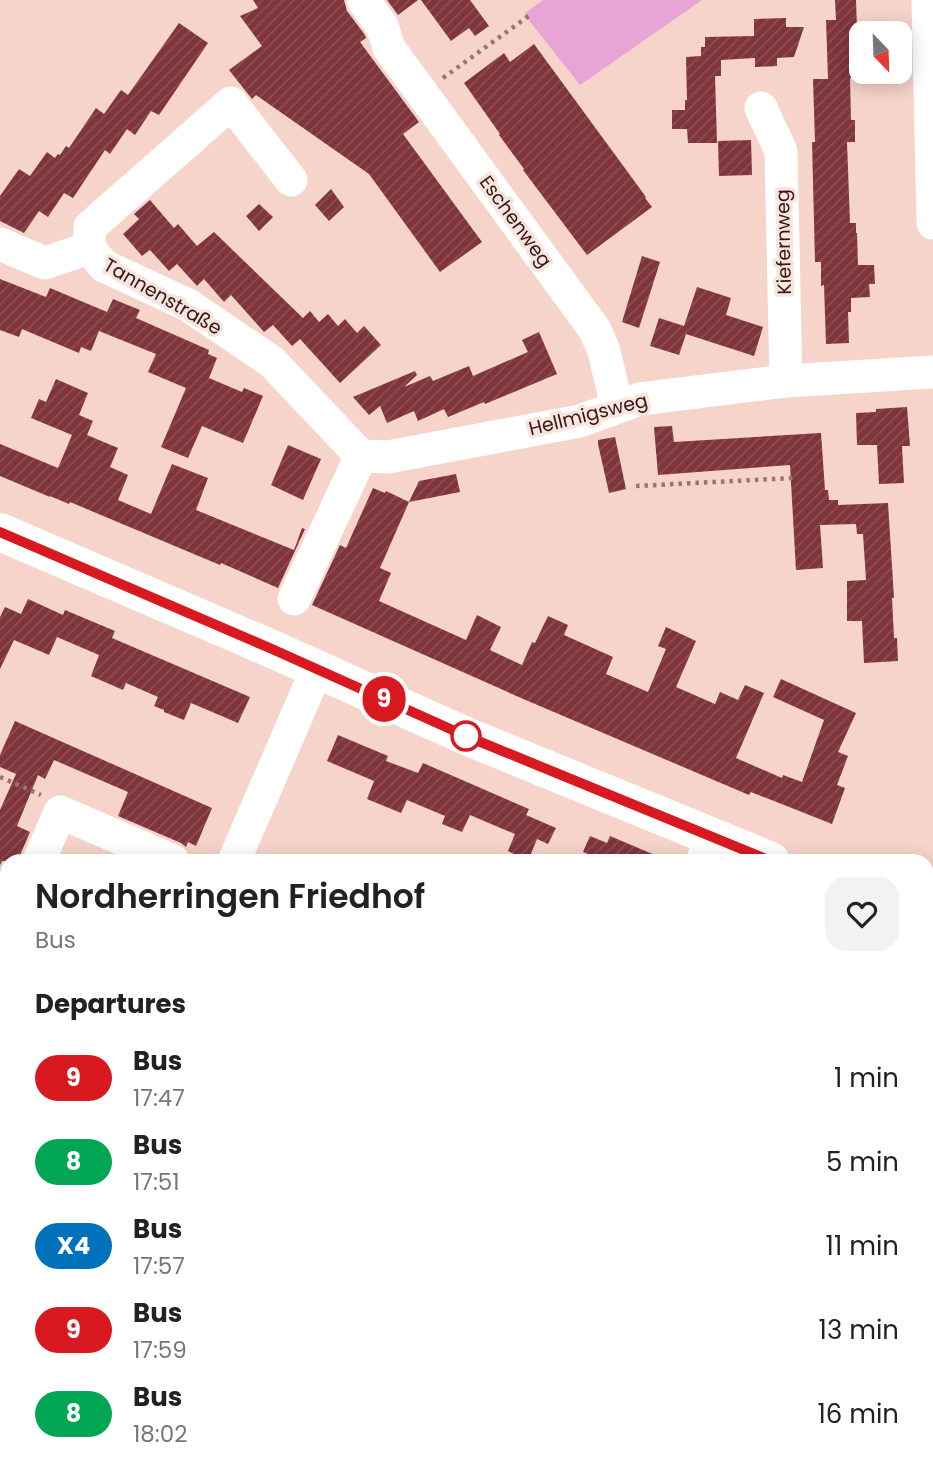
<!DOCTYPE html>
<html lang="en">
<head>
<meta charset="utf-8">
<style>
	:root { --surface:#fff; --page:#f2f2f2; --text:#222; --muted:#767676 }
	body { margin:0; font-family:Poppins,sans-serif; background:var(--page); color:var(--text); height:100vh; display:flex; flex-direction:column; font-size:26px; white-space:nowrap }
	* { box-sizing:border-box; margin:0 }
	p { font-size:23px; color:var(--muted) }
	.icon { flex:none; width:38px; height:38px; fill:none; stroke:currentColor; stroke-width:2; stroke-linecap:round; stroke-linejoin:round }
	.map { position:relative; flex:1; overflow:hidden }
	.sheet { position:absolute; left:0px; top:854px; width:934px; height:616px; display:flex; flex-direction:column; background:var(--surface); border-radius:21px 21px 0 0; box-shadow:0 4px 18px #0003 }
	.sheet>* { flex:none }
	.badge { padding:0 14px; border-radius:23px; font-size:24px; line-height:46px }
	.needle { width:46px; rotate:157deg }
	.tools { position:absolute; left:849px; top:21px; display:grid; gap:14px }
	.tools a { display:grid; place-items:center; width:63px; height:63px; border-radius:14px; background:var(--surface); box-shadow:0 4px 18px #0003; font-size:35px }
	.map>.badge { position:absolute; translate:-50% -50%; box-shadow:0 0 0 4px #fff }
	h2 { padding:0 35px; font-size:26px; line-height:63px }
	.round { display:grid; place-items:center; flex:none; width:74px; height:74px; border-radius:21px; background:var(--page) }
	.overview { display:flex; align-items:center; justify-content:space-between; height:119px; padding:0 35px }
	h1 { font-size:33px; font-weight:600; line-height:52px }
	ul { padding:0; list-style:none }
	li { display:flex; align-items:center; gap:21px; height:84px; padding:0 35px }
	li div { flex:1 }
	li b { display:block; font-size:26px }
	li em { font-style:normal }
	li .badge { min-width:77px; font-weight:700; text-align:center }
	.map>svg:first-child { display:block }
	.green { fill:#e8a4d5 }
	.lines { fill:none; stroke-linecap:round; stroke-linejoin:round }
	.stream { stroke:#53a578; stroke-width:7 }
	.building { fill:url(#building-hatch) }
	.path { stroke:#98786e; stroke-width:4.5; stroke-dasharray:3.5 5; stroke-linecap:butt }
	.minor { stroke:#fff; stroke-width:33 }
	.major { stroke:#fff; stroke-width:38 }
	.line-casing { stroke:#fff; stroke-width:16 }
	.line { stroke:#d91920; stroke-width:10 }
	.stop-dot { fill:#fff; stroke:#d91920; stroke-width:3.5 }
	.labels { text-anchor:middle; stroke-width:7; stroke-linejoin:round; paint-order:stroke }
	.street-label { font-size:19px; fill:#35170e; stroke:#f7e5e0 }
</style>
</head>
<body>
<div class="map">
<svg width="933" height="1470" viewBox="0 0 933 1470">
	<defs>
		<pattern id="building-hatch" width="6" height="6" patternUnits="userSpaceOnUse" patternTransform="scale(1.75)"><rect width="6" height="6" fill="#7f353b"/><path d="M-1 1l2-2M0 6l6-6M5 7l2-2" fill="none" stroke="#8c4f54"/></pattern>
	</defs>
	<rect width="100%" height="100%" fill="#f6d4c9"/>
	<g class="green">
		<polygon points="543,0 702,0 580,85 524,14"/>
		<polygon points="0,1004 7,1008 7,1110 0,1106"/>
		<polygon points="613,1463 741,1463 749,1470 624,1470"/>
	</g>
	<g class="lines">
		<g class="stream">
			<polyline points="0,1052 7,1056"/>
			<polyline points="688,1463 696,1470"/>
		</g>
	</g>
	<g class="building">
		<polygon points="253,0 344,0 347,11 365,35 366,38 360,42 419,122 403,134 482,242 440,272 369,174 256,95 252,99 229,70 262,46 240,16 258,8"/>
		<polygon points="387,0 418,0 398,15"/>
		<polygon points="421,0 470,0 489,26 475,36 469,28 451,41"/>
		<polygon points="835,0 856,0 858,58 856,58 857,78 850,78 851,120 855,120 855,142 847,142 850,223 856,223 856,233 857,233 858,265 874,265 875,284 869,284 870,297 851,298 851,312 848,312 849,343 826,344 824,285 821,286 821,262 815,262 812,142 815,142 813,79 828,79 826,20 836,20"/>
		<polygon points="786,18 786,27 804,27 794,57 777,58 777,66 755,67 755,58 721,60 721,76 715,76 717,143 688,143 687,129 672,129 672,110 685,110 685,100 687,100 686,57 701,56 701,47 705,47 705,37 754,36 754,19"/>
		<polygon points="179,23 208,43 159,115 151,111 135,135 127,129 110,154 105,150 73,198 64,193 48,217 39,211 24,233 0,221 0,196 19,169 30,176 47,152 55,158 58,154 60,155 66,146 69,148 96,108 104,114 121,90 128,95"/>
		<polygon points="534,44 646,197 645,198 652,207 587,255 523,170 524,169 499,135 500,134 464,83 504,53 510,62"/>
		<polygon points="751,140 752,175 719,176 718,141"/>
		<polygon points="331,189 344,207 329,221 315,205"/>
		<polygon points="150,200 174,228 178,224 197,246 214,232 303,318 310,311 319,322 328,314 338,326 345,319 357,333 364,326 381,345 340,383 300,339 292,346 273,325 264,332 231,295 224,302 204,279 197,286 177,264 169,271 150,250 142,256 123,234 139,219 134,214"/>
		<polygon points="259,204 273,217 259,231 246,216"/>
		<polygon points="642,256 660,262 639,328 622,322"/>
		<polygon points="0,279 46,297 50,288 107,312 113,299 140,310 136,318 209,350 208,354 217,358 209,378 242,392 244,388 263,396 243,443 202,426 188,458 161,447 186,388 148,372 156,354 99,331 91,351 81,347 79,353 22,329 19,337 0,330"/>
		<polygon points="697,287 731,298 726,315 763,327 754,356 686,334 679,355 650,346 659,318 684,326"/>
		<polygon points="539,332 557,374 485,404 484,402 448,417 444,409 418,421 414,411 387,423 380,406 369,415 353,397 415,371 417,375 404,387 430,376 433,381 469,366 473,376 528,352 522,340"/>
		<polygon points="56,379 88,393 79,415 93,421 87,435 118,448 110,467 128,475 118,500 151,514 172,464 208,478 196,510 294,550 302,528 305,529 278,588 221,563 220,565 70,502 69,504 50,496 50,497 0,476 0,444 58,468 72,435 31,418 39,399 46,402"/>
		<polygon points="907,407 910,446 902,446 904,483 879,484 877,445 857,445 856,413 876,412 876,409"/>
		<polygon points="672,426 674,442 821,433 825,490 828,490 829,500 838,500 838,505 888,503 894,598 892,598 894,638 897,638 898,661 864,663 862,621 847,621 847,581 866,580 863,534 857,534 856,524 820,525 823,568 796,570 790,465 658,475 654,427"/>
		<polygon points="615,437 626,489 609,493 598,444 598,440"/>
		<polygon points="288,445 321,459 303,500 271,485"/>
		<polygon points="456,474 460,492 409,502 380,568 391,573 379,601 466,640 477,615 501,627 490,650 522,665 532,642 535,643 548,616 568,625 564,635 613,657 606,674 648,692 666,649 658,646 666,627 696,641 676,687 715,704 720,692 738,700 745,685 764,693 736,758 782,778 783,775 802,782 824,720 773,697 781,679 856,713 838,752 848,756 837,785 845,788 832,824 751,792 749,795 521,698 312,605 340,545 346,548 373,488 385,493 386,491 409,502 419,481"/>
		<polygon points="28,599 63,615 65,610 115,631 112,638 250,697 238,723 191,703 184,720 164,712 164,710 154,706 158,697 126,683 123,690 91,676 99,655 57,637 49,655 14,640 0,669 0,617 5,607 21,614"/>
		<polygon points="15,721 212,808 196,846 188,842 186,847 181,843 118,816 128,792 54,760 45,779 38,775 17,826 30,832 21,853 20,861 2,861 0,865 0,810 16,774 0,767 0,755"/>
		<polygon points="338,735 388,756 386,761 418,773 423,763 529,809 526,815 556,828 548,844 537,839 528,861 508,851 515,834 470,815 462,832 442,824 445,816 407,800 401,813 367,799 374,781 327,761"/>
		<polygon points="590,836 607,843 610,836 669,861 599,861 600,859 583,852"/>
	</g>
	<g class="lines">
		<g class="path">
			<polyline points="443,78 530,15"/>
			<polyline points="636,486 793,478"/>
			<polyline points="0,777 41,795"/>
			<polyline points="0,1258 7,1263"/>
			<polyline points="928,1398 930,1398 933,1394"/>
			<polyline points="871,1470 874,1463"/>
		</g>
		<g class="minor">
			<polyline points="363,0 382,26 389,48 595,330 604,351 617,407"/>
			<polyline points="928,0 933,223"/>
			<polyline points="761,108 781,151 786,381"/>
			<polyline points="291,180 231,103 90,227 89,248 104,266 188,305 272,362 361,456"/>
			<polyline points="0,244 45,263 89,248"/>
			<polyline points="361,456 388,457 580,421 640,399 786,381 933,372"/>
			<polyline points="294,599 361,456"/>
			<polyline points="39,861 60,812 173,861"/>
			<polyline points="234,861 317,669"/>
			<polyline points="702,861 712,837"/>
			<polyline points="928,1337 933,1319"/>
			<polyline points="162,1470 168,1463"/>
			<polyline points="927,1470 933,1462"/>
		</g>
		<g class="major">
			<polyline points="0,532 272,649 466,736 771,861"/>
			<polyline points="928,917 933,919"/>
		</g>
	</g>
	<g class="lines">
		<g class="line-casing">
			<polyline id="line" points="0,532 272,649 466,736 771,861"/>
		</g>
		<use href="#line" class="line"/>
	</g>
	<circle class="stop-dot" cx="466" cy="736" r="14"/>
	<g class="labels">
		<g class="street-label">
			<text transform="translate(516 221) rotate(54)" y="7">Eschenweg</text>
			<text transform="translate(783 242) rotate(-91)" y="7">Kiefernweg</text>
			<text transform="translate(163 296) rotate(30)" y="7">Tannenstraße</text>
			<text transform="translate(588 414) rotate(-14)" y="7">Hellmigsweg</text>
		</g>
	</g>
</svg>
<div class="tools">
<a><svg class="needle" viewBox="-14 -14 28 28"><path d="M0-13l5 13h-10z" fill="#e53935"/><path d="M0 13l5-13h-10z" fill="#767676"/></svg></a>
</div>
<b class="badge" style="left:384px;top:699px;background:#d91920;color:#fff">9</b>
<section class="sheet">
<div class="overview"><div><h1>Nordherringen Friedhof</h1><p>Bus</p></div><a class="round"><svg class="icon" aria-label="heart" viewBox="0 0 24 24"><path d="M12 20l-8-8c-3-5 5-10 8-4 3-6 11-1 8 4z"/></svg></a></div>
<h2>Departures</h2>
<ul>
<li><span class="badge" style="background:#d91920;color:#fff">9</span><div><b>Bus</b><p>17:47</p></div><em>1 min</em></li>
<li><span class="badge" style="background:#00a651;color:#fff">8</span><div><b>Bus</b><p>17:51</p></div><em>5 min</em></li>
<li><span class="badge" style="background:#0072bc;color:#fff">X4</span><div><b>Bus</b><p>17:57</p></div><em>11 min</em></li>
<li><span class="badge" style="background:#d91920;color:#fff">9</span><div><b>Bus</b><p>17:59</p></div><em>13 min</em></li>
<li><span class="badge" style="background:#00a651;color:#fff">8</span><div><b>Bus</b><p>18:02</p></div><em>16 min</em></li>
</ul>
</section>
</div>
</body>
</html>
